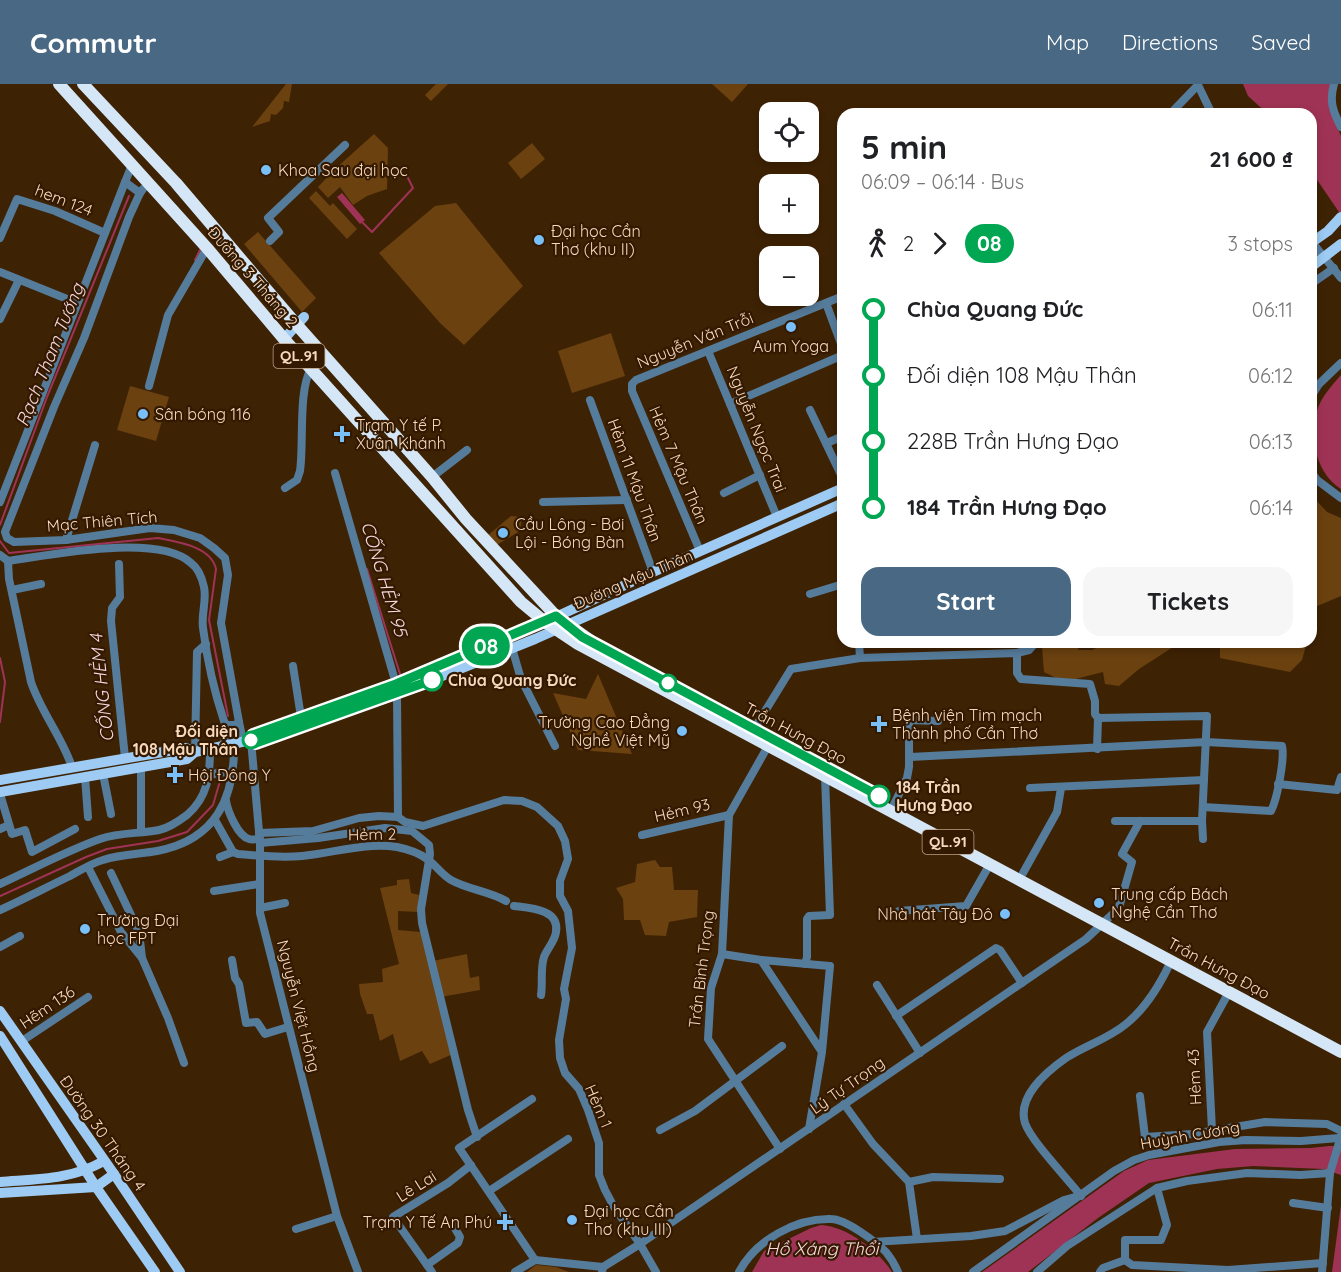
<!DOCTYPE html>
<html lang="en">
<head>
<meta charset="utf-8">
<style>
	:root { --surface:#fff; --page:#f6f6f6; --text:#202124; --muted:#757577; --accent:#486883 }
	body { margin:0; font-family:Quicksand,sans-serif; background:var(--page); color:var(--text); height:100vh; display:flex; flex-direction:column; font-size:22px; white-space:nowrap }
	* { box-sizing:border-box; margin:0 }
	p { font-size:20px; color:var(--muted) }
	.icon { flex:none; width:33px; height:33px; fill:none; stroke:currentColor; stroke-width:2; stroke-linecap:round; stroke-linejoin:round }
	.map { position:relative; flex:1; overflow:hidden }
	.drawer { position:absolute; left:837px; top:24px; width:480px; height:540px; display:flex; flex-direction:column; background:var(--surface); border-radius:18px; box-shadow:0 3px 9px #0003 }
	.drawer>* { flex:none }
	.badge { padding:0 12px; border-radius:20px; font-size:21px; line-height:39px }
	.controls { position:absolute; left:759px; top:18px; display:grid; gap:12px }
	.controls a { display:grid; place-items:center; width:60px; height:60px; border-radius:12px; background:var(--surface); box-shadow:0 3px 9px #0003; font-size:30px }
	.map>.badge { position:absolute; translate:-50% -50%; box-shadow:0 0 0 3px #fff }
	.legs { display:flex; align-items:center; gap:9px; height:66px; padding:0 24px; font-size:20px }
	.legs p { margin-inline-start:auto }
	.head { display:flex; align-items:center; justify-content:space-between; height:102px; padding:0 24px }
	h1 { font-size:33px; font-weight:700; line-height:45px }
	.button { display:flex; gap:12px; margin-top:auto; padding:12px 24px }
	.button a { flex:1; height:69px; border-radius:18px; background:var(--accent); color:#fff; font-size:24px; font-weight:700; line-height:69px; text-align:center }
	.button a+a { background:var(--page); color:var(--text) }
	ul { padding:0 24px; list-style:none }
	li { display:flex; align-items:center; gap:21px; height:66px; font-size:22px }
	li i { display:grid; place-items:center; width:9px; height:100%; margin:0 8px; background:currentColor }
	li i::after { content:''; width:15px; height:15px; margin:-8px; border:4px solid; border-radius:50%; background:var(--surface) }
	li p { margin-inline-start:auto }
	li:first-child i { background:linear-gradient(#0000 50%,currentColor 0) }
	li:last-child i { background:linear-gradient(currentColor 50%,#0000 0) }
	header { display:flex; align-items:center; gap:36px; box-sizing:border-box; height:84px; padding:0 30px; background:var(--accent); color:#fff }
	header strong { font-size:28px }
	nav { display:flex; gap:33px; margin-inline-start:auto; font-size:21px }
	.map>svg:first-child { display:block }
	.green { fill:#6b410f }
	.water { fill:#9f3356 }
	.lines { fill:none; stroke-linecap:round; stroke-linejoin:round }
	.stream { stroke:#9f3356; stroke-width:2 }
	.minor { stroke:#567c9b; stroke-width:8 }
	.major { stroke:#9dcbf3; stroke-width:10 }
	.highway { stroke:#d5e7f7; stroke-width:12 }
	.line-1-casing { stroke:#fff; stroke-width:14 }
	.line-1 { stroke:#00a651; stroke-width:9 }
	.poi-dot { fill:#79bff8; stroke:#331900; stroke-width:2 }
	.stop-1-dot { fill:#fff; stroke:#00a651; stroke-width:3 }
	.labels { text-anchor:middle; stroke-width:4.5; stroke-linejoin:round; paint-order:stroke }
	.shield { fill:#331900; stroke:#bc9f85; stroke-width:1.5 }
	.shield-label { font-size:15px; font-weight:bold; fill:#f7d9be }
	.poi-label { font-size:16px; fill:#f7d9be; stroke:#331900; text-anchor:start }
	.street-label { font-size:16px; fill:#f7d9be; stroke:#331900 }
	.stop-label { font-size:16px; font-weight:bold; fill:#f7d9be; stroke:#331900; text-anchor:start }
	.water-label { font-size:18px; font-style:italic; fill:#f7d8de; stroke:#331900 }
</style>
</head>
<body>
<header>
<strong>Commutr</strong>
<nav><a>Map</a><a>Directions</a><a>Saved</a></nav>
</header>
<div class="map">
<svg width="1341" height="1188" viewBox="0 0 1341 1188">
	<rect width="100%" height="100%" fill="#3e2204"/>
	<g class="green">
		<polygon points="286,0 292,0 289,18 284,17 283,24 276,31 271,30 270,37 252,43"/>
		<polygon points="436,0 448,0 431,17 425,11"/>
		<polygon points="712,0 748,0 732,18"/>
		<polygon points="374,50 388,64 387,105 367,112 353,121 340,103 328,114 318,103 335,85"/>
		<polygon points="532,59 545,75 521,95 508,79"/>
		<polygon points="316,107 330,122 333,119 357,145 347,155 309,114"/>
		<polygon points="456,119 523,202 464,261 440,239 379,169 435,122"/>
		<polygon points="258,148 316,214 302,228 244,160"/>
		<polygon points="611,249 625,292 572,309 558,267"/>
		<polygon points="130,302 169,313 156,357 117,346"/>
		<polygon points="1311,414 1314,414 1327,428 1341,434 1341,512 1315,523 1311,544"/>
		<polygon points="511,432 522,433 520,447 495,462 487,452"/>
		<polygon points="1039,558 1074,558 1079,566 1092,566 1109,558 1181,558 1139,585 1119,602 1105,600 1103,588 1064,598 1044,588 1042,563"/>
		<polygon points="1220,558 1307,558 1302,576 1290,588 1220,574"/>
		<polygon points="598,590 632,670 578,666 553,609 586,615"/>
		<polygon points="655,776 660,783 672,783 674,806 698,806 697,833 669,838 666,852 645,851 640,836 624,836 623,815 616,804 635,798 637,780"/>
		<polygon points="409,795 411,809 419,811 418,828 398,827 398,846 421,848 428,878 467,870 470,894 479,892 480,906 441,913 453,970 430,980 422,967 400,977 393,950 380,957 373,930 367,930 360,910 359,900 383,898 382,885 399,880 380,804 397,801 397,796"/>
		<polygon points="536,1181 556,1183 569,1188 527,1188"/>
	</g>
	<g class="water">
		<polygon points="1243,0 1330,0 1329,24 1341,52 1341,131 1311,87 1311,30 1268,30 1248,12"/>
		<polygon points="342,109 365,136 360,140 337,113"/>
		<path d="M1341,291v114c-27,-17 -35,-60 -20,-88 5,-9 13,-18 20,-26z"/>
		<polygon points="1329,1062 1341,1062 1341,1091 1323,1085 1253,1082 1217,1085 1149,1099 1098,1134 1028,1188 982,1188 1124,1087 1148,1076 1235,1065 1311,1064"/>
		<polygon points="1341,1121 1341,1188 1332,1188"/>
		<path d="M821,1141c25,1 58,26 71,47h-140l12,-21 47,-23z"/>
	</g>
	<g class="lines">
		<g class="stream">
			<polyline points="362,138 372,148 413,104 406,90"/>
			<polyline points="195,176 200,166"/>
			<polyline points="0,441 47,313 129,112"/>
			<path d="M0,457l9,12 149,-15c19,4 53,8 58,31l-7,51 19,96"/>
			<polyline points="367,485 400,590"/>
			<polyline points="0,574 5,598 0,638"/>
			<polyline points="0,812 86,773 107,765 158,757 187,748 213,721 220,697"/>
		</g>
		<g class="minor">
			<path d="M1334,0c-5,17 -1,28 7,43"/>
			<polyline points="1170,30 1198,1 1212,30"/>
			<polyline points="132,81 125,98 140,109 143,105"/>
			<polyline points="0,154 17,115 55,127 105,149"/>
			<polyline points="270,157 279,148 268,134 345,61"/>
			<polyline points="1311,157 1341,194"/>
			<polyline points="0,188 77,219"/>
			<polyline points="1311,200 1334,184"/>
			<polyline points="826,219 843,265"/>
			<polyline points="0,235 19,196"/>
			<polyline points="708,267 777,433"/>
			<polyline points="149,302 168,231 207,164"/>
			<polyline points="1311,313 1319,300 1341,279"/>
			<polyline points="590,316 653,488"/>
			<polyline points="730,320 843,271"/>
			<polyline points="810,326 843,395"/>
			<polyline points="827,359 843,352"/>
			<polyline points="1311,388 1317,396 1341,414"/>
			<polyline points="335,389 396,600"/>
			<polyline points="432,393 467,366"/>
			<path d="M285,404l12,-8 3,-9c4,-27 -2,-81 11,-102"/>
			<polyline points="724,409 760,391"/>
			<polyline points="0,418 125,98"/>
			<polyline points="543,418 627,416"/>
			<polyline points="66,456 95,361"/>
			<polyline points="700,467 632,307 632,300 636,296 843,212"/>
			<path d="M0,471l8,6c43,-6 150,-28 183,2 7,5 11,15 13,24 3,13 -3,27 -1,41 4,31 11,63 21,93l2,4h9l4,-3 -18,-99 7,-48 -3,-17 -11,-10 -14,-10 -26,-8 -24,-2 -84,12 -52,2 -7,-4 -2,-6 49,-125 30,-69 45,-121 11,-24"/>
			<path d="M8,477l1,18 22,103c10,30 31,55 41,85"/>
			<polyline points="119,480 120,513 112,524 111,537 125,674"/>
			<polyline points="12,506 41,500"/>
			<polyline points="810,510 843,500"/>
			<polyline points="859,558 860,574"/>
			<polyline points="512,564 521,595 555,662"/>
			<polyline points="1017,569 1029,566 1036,558"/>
			<polyline points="293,582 301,633"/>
			<polyline points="397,610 398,733"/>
			<polyline points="1098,634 1207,632 1202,737 1203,755"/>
			<polyline points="239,638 243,657"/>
			<polyline points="754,645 791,585 860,574 1017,569 1017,589 1021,595 1090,600 1095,617 1095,630 1098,634 1097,665"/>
			<polyline points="251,656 260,759 260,829 337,1132 358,1188"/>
			<polyline points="224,662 226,641"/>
			<polyline points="768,662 729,731 722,870 711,904 708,955 780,1065"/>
			<polyline points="195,668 197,568 206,560"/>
			<path d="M910,673l296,-15 76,4c3,12 -5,54 -11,65l-68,-4"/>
			<polyline points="103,690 111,730"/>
			<polyline points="209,692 219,688 232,689"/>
			<polyline points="85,693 88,733"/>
			<polyline points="1278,700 1337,706 1341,693"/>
			<polyline points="1030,704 1204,696"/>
			<polyline points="0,710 12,750 25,746 32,768 75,745"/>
			<path d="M226,717c2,11 12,35 23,38 3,1 8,0 11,0"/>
			<polyline points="894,720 907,694 909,683 909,636 938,637"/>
			<path d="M215,736l18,32 5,2c21,2 43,4 64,2 32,-3 63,-14 95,-9 10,2 22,6 30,12 9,6 14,15 24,21 18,10 38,11 55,21"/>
			<polyline points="1115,737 1202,737"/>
			<polyline points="0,745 9,741"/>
			<polyline points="141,747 141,683"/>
			<polyline points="259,749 313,747 359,734 379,732 398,733 405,738 423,742 504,716 522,717 537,723 558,742 565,757 568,775 560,797 560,812 568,827 572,864 564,905 566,915 559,956 560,974 565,989 579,1005 588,1026 599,1059 599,1091 605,1106 614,1123 640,1160 656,1188"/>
			<polyline points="642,751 729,731"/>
			<polyline points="260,759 318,754 385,744 412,747 429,761 430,770 421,825 422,839 468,1026 477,1053"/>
			<polyline points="220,773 233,768"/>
			<polyline points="88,783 121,848 142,874"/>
			<polyline points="111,789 139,848 142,874 168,934 184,979"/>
			<polyline points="1023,789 1057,728 1061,704"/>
			<path d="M0,800c33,-15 66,-33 100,-45 20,-7 39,-5 59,-9 10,-2 20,-9 28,-15 21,-18 23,-40 23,-66"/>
			<polyline points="214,807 259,800"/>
			<path d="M514,822c15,2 46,3 42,26 -1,9 -9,17 -12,25 -4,12 -1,26 -3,38"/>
			<polyline points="260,824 285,819"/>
			<path d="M0,826c24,-11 47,-23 70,-34 11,-6 22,-13 33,-16 17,-6 37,-6 54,-9 59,-11 78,-53 77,-108"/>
			<polyline points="899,827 966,822 990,780"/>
			<polyline points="0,863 20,852"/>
			<polyline points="722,870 761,876"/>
			<polyline points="232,876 235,894 239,900 246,939 257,938 265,950 288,943"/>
			<polyline points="805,880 807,873 807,835 809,832 830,831 825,692"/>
			<polyline points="877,901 920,969"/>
			<polyline points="896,932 996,864 1000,866 1022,899"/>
			<polyline points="22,957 88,913"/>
			<polyline points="1140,1012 1145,1053 1193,1050 1265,1038 1327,1040 1341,1047"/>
			<polyline points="532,1015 459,1064 535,1176"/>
			<polyline points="844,1020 873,1060 909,1098 917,1155"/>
			<polyline points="809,1045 822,968 761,876 830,882 822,968"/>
			<polyline points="660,1046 695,1027 782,962"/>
			<polyline points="1212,1046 1207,948 1229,908"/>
			<polyline points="909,1098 933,1093 1000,1095"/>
			<polyline points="489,1107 568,1055"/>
			<path d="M1081,1112c-13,-17 -50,-55 -56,-73 -8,-26 21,-51 41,-65 20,-13 42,-19 60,-34 21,-17 34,-39 45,-63"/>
			<polyline points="1293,1119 1328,1124"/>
			<polyline points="296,1145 337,1132"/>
			<polyline points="873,1158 971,1152 1005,1147 1064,1116 1075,1113"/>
			<polyline points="1125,1176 1125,1156 1161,1156 1167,1141 1157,1104"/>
			<polyline points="427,1181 458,1159 460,1153 453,1141"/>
			<polyline points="432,1188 393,1133 448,1099 471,1081"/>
			<polyline points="515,1188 535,1176 603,1183"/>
			<polyline points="602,1188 603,1183 640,1160 1086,855 1118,825 1120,820 1132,778 1122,770 1140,737"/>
			<path d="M739,1188c17,-32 57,-54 92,-53 15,0 45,23 55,33 5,6 9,13 12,20"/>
			<polyline points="973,1188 1114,1087 1134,1076 1149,1071 1219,1058 1246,1056 1301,1057 1339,1054"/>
			<polyline points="1037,1188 1067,1162 1157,1104 1187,1097 1247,1089 1300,1091 1330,1089"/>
			<polyline points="1100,1188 1103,1184 1125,1176 1132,1181 1228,1186 1323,1179"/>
			<polyline points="1322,1188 1330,1089 1341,1052"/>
		</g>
		<g class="major">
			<polyline points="1311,159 1328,147 1341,133"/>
			<polyline points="1311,183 1341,160"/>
			<polyline points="284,255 304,233"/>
			<polyline points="251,656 253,651 396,600 545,538 653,488 843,404"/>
			<polyline points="0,696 186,664 195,668"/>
			<polyline points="0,708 187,675 195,668 251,656 256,659 397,610 535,555 843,419"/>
			<polyline points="0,927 114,1090 180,1188"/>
			<polyline points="0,952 96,1103 155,1188"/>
			<path d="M0,1098c38,-3 70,-2 104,-21"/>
			<polyline points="0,1109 96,1103 114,1090"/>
		</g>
		<g class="highway">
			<polyline points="59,0 207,164 284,255 521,518 545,538 578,560 1341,968"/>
			<polyline points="83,0 176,99 296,240 432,393 466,435 556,532 591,557"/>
		</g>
	</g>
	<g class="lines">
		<g class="line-1-casing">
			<polyline id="line-1" points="432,596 256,659 251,656 253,651 396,600 556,532 582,553 879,712"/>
		</g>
		<use href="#line-1" class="line-1"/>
	</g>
	<g class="poi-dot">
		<circle cx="266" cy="86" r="6"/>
		<circle cx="539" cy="156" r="6"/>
		<circle cx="791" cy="243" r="6"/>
		<circle cx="143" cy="330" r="6"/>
		<path d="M339 341h6v6h6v6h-6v6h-6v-6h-6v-6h6z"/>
		<circle cx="503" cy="449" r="6"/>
		<path d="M876 631h6v6h6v6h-6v6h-6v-6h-6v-6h6z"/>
		<circle cx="682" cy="647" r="6"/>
		<path d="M172 682h6v6h6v6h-6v6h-6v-6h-6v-6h6z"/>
		<circle cx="1099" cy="819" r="6"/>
		<circle cx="1005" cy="830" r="6"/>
		<circle cx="85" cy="845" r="6"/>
		<circle cx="572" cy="1136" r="6"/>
		<path d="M502 1129h6v6h6v6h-6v6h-6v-6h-6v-6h6z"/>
	</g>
	<g class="stop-1-dot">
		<circle cx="432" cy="596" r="10"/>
		<circle cx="668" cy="599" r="8"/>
		<circle cx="251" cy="656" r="8"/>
		<circle cx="879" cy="712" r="10"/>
	</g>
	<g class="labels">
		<g class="shield">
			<rect x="273.5" y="260" width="51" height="24" rx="4.5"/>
			<rect x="922.5" y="746" width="51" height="24" rx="4.5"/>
		</g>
		<g class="shield-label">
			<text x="299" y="277">QL.91</text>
			<text x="948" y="763">QL.91</text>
		</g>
		<g class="poi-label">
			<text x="278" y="92">Khoa Sau đại học</text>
			<text x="551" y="153">Đại học Cần<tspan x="551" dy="18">Thơ (khu II)</tspan></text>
			<text x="791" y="268" text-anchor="middle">Aum Yoga</text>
			<text x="155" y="336">Sân bóng 116</text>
			<text x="356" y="347">Trạm Y tế P.<tspan x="356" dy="18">Xuân Khánh</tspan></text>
			<text x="515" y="446">Cầu Lông - Bơi<tspan x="515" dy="18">Lội - Bóng Bàn</tspan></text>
			<text x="892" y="637">Bệnh viện Tim mạch<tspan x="892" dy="18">Thành phố Cần Thơ</tspan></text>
			<text x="670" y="644" text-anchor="end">Trường Cao Đẳng<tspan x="670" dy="18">Nghề Việt Mỹ</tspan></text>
			<text x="188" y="697">Hội Đông Y</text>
			<text x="1111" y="816">Trung cấp Bách<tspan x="1111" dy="18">Nghệ Cần Thơ</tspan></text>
			<text x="993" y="836" text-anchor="end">Nhà hát Tây Đô</text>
			<text x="97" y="842">Trường Đại<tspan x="97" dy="18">học FPT</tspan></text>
			<text x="584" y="1133">Đại học Cần<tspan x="584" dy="18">Thơ (khu III)</tspan></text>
			<text x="492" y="1144" text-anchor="end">Trạm Y Tế An Phú</text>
		</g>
		<g class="street-label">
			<text transform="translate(64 116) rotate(21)" y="6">hem 124</text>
			<text transform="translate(253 193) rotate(49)" y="6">Đường 3 Tháng 2</text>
			<text transform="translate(695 256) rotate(-22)" y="6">Nguyễn Văn Trỗi</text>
			<text transform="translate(757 345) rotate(68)" y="6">Nguyễn Ngọc Trai</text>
			<text transform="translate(679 381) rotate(67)" y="6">Hẻm 7 Mậu Thân</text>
			<text transform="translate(635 396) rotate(70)" y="6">Hẻm 11 Mậu Thân</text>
			<text transform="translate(102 437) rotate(-5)" y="6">Mạc Thiên Tích</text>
			<text transform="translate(633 495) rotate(-23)" y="6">Đường Mậu Thân</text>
			<text transform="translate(796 649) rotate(28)" y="6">Trần Hưng Đạo</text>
			<text transform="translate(682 726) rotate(-13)" y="6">Hẻm 93</text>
			<text transform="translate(372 750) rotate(-1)" y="6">Hẻm 2</text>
			<text transform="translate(1219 884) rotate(28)" y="6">Trần Hưng Đạo</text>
			<text transform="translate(701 885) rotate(-83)" y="6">Trần Bình Trọng</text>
			<text transform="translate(299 922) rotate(76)" y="6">Nguyễn Việt Hồng</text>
			<text transform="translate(47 923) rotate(-34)" y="6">Hẽm 136</text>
			<text transform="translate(1194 993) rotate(-93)" y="6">Hẻm 43</text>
			<text transform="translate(847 1001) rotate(-35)" y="6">Lý Tự Trọng</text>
			<text transform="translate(599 1022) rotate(67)" y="6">Hẻm 1</text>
			<text transform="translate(103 1049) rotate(55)" y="6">Đường 30 Tháng 4</text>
			<text transform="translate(1190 1051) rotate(-10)" y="6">Huỳnh Cương</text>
			<text transform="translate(416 1102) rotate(-32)" y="6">Lê Lai</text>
		</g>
		<g class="stop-label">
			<text x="448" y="602">Chùa Quang Đức</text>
			<text x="238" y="653" text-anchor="end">Đối diện<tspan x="238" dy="18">108 Mậu Thân</tspan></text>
			<text x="896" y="709">184 Trần<tspan x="896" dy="18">Hưng Đạo</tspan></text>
		</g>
		<g class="water-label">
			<text transform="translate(50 271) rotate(-68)" y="6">Rạch Tham Tướng</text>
			<text transform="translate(384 495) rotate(73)" y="6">CỐNG HẺM 95</text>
			<text transform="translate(102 604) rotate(-96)" y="6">CỐNG HẺM 4</text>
			<text x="822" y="1171">Hồ Xáng Thổi</text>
		</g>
	</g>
</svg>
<div class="controls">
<a><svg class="icon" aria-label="locate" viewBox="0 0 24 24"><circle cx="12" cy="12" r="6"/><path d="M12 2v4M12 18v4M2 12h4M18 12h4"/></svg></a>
<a>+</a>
<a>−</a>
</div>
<b class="badge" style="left:486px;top:562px;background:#00a651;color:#fff">08</b>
<section class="drawer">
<div class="head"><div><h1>5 min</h1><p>06:09 – 06:14 · Bus</p></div><b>21 600 ₫</b></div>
<div class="legs"><svg class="icon" aria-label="walk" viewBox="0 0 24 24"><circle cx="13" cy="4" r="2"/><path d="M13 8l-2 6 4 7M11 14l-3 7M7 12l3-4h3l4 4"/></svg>2<svg class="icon" aria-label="forward" viewBox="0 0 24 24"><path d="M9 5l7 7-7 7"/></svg><b class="badge" style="background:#00a651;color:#fff">08</b><p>3 stops</p></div>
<ul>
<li><i style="color:#00a651"></i><b>Chùa Quang Đức</b><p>06:11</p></li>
<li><i style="color:#00a651"></i><span>Đối diện 108 Mậu Thân</span><p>06:12</p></li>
<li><i style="color:#00a651"></i><span>228B Trần Hưng Đạo</span><p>06:13</p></li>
<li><i style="color:#00a651"></i><b>184 Trần Hưng Đạo</b><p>06:14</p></li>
</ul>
<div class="button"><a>Start</a><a>Tickets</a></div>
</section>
</div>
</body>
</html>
